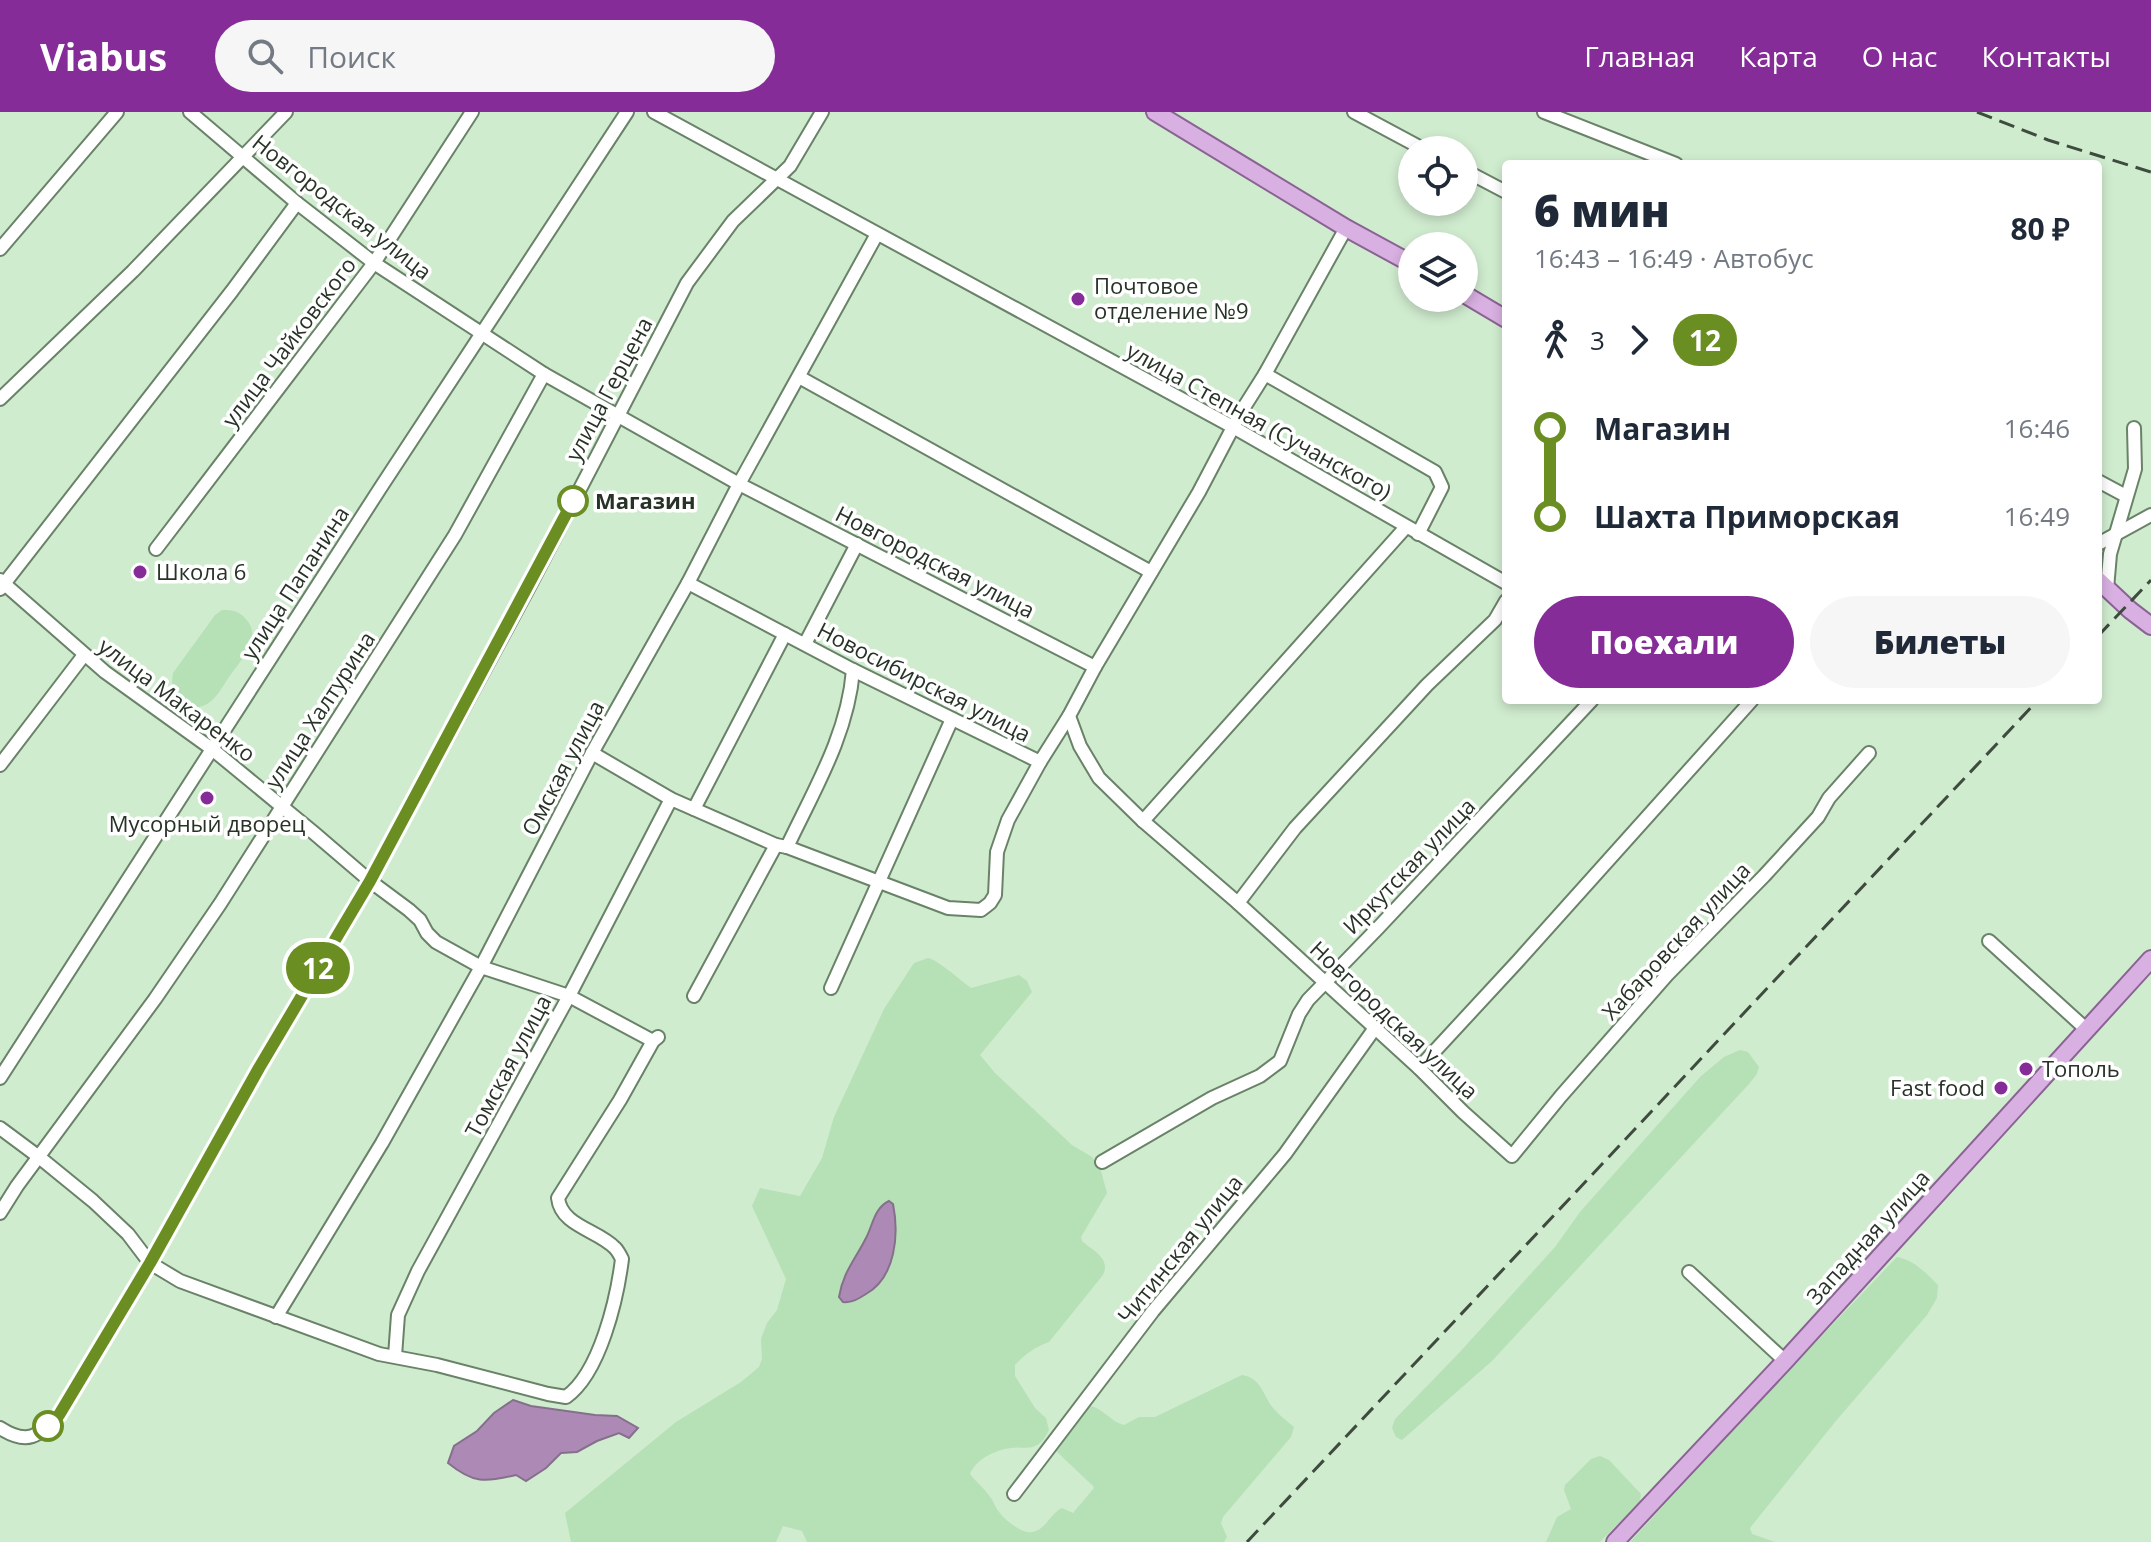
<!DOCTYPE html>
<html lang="ru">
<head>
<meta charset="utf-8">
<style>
	:root { --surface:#fff; --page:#f6f6f7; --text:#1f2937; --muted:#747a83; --accent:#852c98 }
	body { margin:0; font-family:"Open Sans",sans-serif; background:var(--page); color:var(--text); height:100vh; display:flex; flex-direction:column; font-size:30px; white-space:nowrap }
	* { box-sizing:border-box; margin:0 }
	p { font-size:26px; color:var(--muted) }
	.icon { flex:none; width:44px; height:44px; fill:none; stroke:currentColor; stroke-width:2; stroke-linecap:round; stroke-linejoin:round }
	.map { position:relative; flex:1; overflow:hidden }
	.panel { position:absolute; left:1502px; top:48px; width:600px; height:544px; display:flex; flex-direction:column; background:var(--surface); border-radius:8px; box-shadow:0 4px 12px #0003 }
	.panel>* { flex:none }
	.badge { padding:0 16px; border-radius:26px; font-size:28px; line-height:52px }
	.fabs { position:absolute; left:1398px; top:24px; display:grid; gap:16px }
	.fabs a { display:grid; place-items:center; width:80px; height:80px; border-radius:50%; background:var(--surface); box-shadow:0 4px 12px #0003; font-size:40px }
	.map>.badge { position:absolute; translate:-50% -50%; box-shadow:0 0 0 4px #fff }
	.legs { display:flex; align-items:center; gap:12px; height:88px; padding:0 32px; font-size:26px }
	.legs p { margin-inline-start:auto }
	.headline { display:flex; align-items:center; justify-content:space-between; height:136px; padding:0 32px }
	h1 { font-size:44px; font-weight:800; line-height:60px }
	.cta { display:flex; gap:16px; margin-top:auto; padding:16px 32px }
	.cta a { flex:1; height:92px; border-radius:48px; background:var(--accent); color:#fff; font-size:32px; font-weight:800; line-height:92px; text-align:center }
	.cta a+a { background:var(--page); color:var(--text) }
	ul { padding:0 32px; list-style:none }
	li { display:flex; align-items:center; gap:28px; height:88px; font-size:30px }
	li i { display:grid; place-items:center; width:12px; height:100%; margin:0 10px; background:currentColor }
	li i::after { content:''; width:20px; height:20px; margin:-10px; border:6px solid; border-radius:50%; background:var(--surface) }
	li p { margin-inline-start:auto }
	li:first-child i { background:linear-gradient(#0000 50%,currentColor 0) }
	li:last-child i { background:linear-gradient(currentColor 50%,#0000 0) }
	header { display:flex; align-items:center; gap:48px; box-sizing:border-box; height:112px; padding:0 40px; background:var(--accent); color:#fff }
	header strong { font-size:38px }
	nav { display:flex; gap:44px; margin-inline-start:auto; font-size:28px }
	.search { width:560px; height:72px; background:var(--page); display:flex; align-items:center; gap:20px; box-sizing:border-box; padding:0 28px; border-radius:44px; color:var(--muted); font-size:30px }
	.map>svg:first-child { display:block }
	.green { fill:#b6e0b5; fill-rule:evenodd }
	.water { fill:#ad8ab6; stroke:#85708b; stroke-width:2 }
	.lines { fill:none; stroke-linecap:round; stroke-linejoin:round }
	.minor-casing { stroke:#698268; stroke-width:16 }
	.major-casing { stroke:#8a6293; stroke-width:20 }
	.minor { stroke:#fff; stroke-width:12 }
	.major { stroke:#d8b0e1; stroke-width:16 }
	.rail { stroke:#3e4b3e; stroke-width:3; stroke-dasharray:16 8; stroke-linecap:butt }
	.line-1-casing { stroke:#fff; stroke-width:18 }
	.line-1 { stroke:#6b8e23; stroke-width:12 }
	.poi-dot { fill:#852c98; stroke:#fff; stroke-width:3 }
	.stop-1-dot { fill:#fff; stroke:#6b8e23; stroke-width:4 }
	.labels { text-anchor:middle; stroke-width:7; stroke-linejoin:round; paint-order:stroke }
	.street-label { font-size:22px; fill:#283328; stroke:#fff }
	.poi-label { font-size:22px; fill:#283328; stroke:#fff; text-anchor:start }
	.stop-label { font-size:22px; font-weight:bold; fill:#283328; stroke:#fff; text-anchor:start }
</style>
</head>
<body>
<header>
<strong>Viabus</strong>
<div class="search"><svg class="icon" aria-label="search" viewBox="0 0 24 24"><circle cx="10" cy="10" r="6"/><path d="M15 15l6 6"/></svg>Поиск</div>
<nav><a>Главная</a><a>Карта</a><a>О нас</a><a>Контакты</a></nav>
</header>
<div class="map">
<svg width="2151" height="1430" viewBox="0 0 2151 1430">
	<rect width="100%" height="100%" fill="#d0eccf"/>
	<g class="green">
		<path d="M222,498c10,0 15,0 23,8 19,19 -4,42 -16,59 -6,9 -14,24 -24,28 -8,4 -17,2 -24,-3 -9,-7 -10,-19 -8,-29l42,-58z"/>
		<path d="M928,846c10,2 32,22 43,30l48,-13 8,6 5,11 -52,63 15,18 77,72 20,12 9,14 6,22 -26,44 1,4c11,10 29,17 21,34l-54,67c-14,5 -24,12 -34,23v11l20,32 11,10 3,12c-3,6 -6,12 -12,15 -8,5 -17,1 -26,3 -16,2 -35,11 -41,26 7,9 15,15 21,24 3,4 3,7 6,11 6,10 24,25 36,23 13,-3 18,-19 29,-24l11,5 21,-25 -1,-2 -37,-35 33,-45c13,1 22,16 35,19l15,-8h16l87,-42c20,3 21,21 31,33 6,7 14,13 21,19l-3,10 -68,80 -2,6 6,14 -3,5h-417l-5,-11 -19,-5 -7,16h-205l-6,-29 111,-91 65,-40 18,-15 3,-8 -1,-20 6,-16 10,-13 9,-31 -34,-73 8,-18 40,8 22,-38 12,-41 50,-108 30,-46zM876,1100l6,69 -41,2 7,-16 19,-30z"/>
		<polygon points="1740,938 1748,940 1759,955 1757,962 1749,972 1492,1249 1402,1328 1396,1325 1392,1316 1395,1307 1459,1241 1555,1135 1580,1100 1701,964 1724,945"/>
		<path d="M1897,1145c17,3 29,16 41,28l-1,13 -10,17 -92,107 -85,106 2,6 23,8h-145l161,-174z"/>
		<polygon points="1600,1344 1609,1348 1641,1382 1640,1389 1600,1430 1546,1430 1557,1405 1571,1397 1564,1378 1565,1373 1591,1347"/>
	</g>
	<g class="water">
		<path d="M889,1089l4,3c6,30 3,73 -27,90 -8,5 -14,9 -23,8l-4,-5c4,-25 16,-37 27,-59 7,-13 8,-30 23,-37z"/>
		<path d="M513,1288l18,6 64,9 22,1 21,12 -9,10 -10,-5 -22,8 -20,11 -16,1 -15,15 -20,13 -10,-6c-32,7 -42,9 -68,-12l6,-17 23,-15 17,-18z"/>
	</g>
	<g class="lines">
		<g class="minor-casing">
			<g id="minor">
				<polyline points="190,0 297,91 374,151 544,262 739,372 1095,555 1069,604 1080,634 1099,666 1143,709 1238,791 1419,956 1463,1000 1512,1044 1561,984 1667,863 1764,764 1818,705 1829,686 1869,641"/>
				<polyline points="654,0 1233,315 1506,471"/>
				<polyline points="1354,0 1425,38"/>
				<polyline points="1544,0 1676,52"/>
				<polyline points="1464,58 1506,80"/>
				<polyline points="0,137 117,0"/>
				<polyline points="1265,262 1435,360 1442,375 1418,422"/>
				<polyline points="799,265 1151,460"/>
				<polyline points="0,287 133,159 286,0"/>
				<polyline points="2098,369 2126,384"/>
				<polyline points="2098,432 2151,403"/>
				<polyline points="156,437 374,151 472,0"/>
				<polyline points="0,468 105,560 212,637 314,721 370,769 409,798 420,808 427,821 436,830 481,855 569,884 653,929"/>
				<polyline points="0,477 232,179 297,91"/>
				<polyline points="2107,477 2110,442 2135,357 2134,316"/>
				<polyline points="805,532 857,432"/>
				<polyline points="1095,555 1199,380 1241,300 1265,262 1346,116"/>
				<polyline points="592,641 671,687 776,733 787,735 948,796 981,798 990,791 995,783 997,740 1008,708 1040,650 853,558 688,471"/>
				<polyline points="1040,650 1069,604"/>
				<polyline points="0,653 84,543"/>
				<polyline points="694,697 785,522"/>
				<polyline points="1143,709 1406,415"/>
				<path d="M787,735c27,-57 61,-113 66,-177"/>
				<polyline points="1238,791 1295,716 1427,573 1495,508 1506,489"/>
				<polyline points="1989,829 2086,917"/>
				<polyline points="831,876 952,607"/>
				<polyline points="694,884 776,733"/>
				<polyline points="1419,956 1518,849 1752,588"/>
				<polyline points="0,966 381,375 627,0"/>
				<path d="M0,1016l39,29 54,44 35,33 22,29 30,18 199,73 58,11 111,29 18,3c34,-24 51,-98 56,-138 -2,-4 -4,-8 -7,-11 -17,-18 -54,-22 -57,-50l62,-98 33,-59 5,-4"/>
				<polyline points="1102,1050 1212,986 1260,964 1280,949 1299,902 1308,888 1378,816 1592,588"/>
				<polyline points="0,1101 17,1074 155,887 220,792 455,423 544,262"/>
				<polyline points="1689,1160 1785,1249"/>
				<polyline points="276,1205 382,1031 481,855 592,641 688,471 739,372 877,122"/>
				<polyline points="395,1244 398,1203 418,1159 569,884 671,687"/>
				<path d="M0,1316c28,18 38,8 59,-13l91,-152 109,-195 111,-187 159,-294 158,-304 46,-62 57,-55 32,-54"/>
				<polyline points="1014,1382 1153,1199 1285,1042 1375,916"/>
			</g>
		</g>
		<g class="major-casing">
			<g id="major">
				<polyline points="1155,0 1346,116 1412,152"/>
				<polyline points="1464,182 1506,207"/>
				<polyline points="2098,468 2130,498 2151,514"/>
				<polyline points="1615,1430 1785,1249 2151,847"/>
			</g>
		</g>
		<use href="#minor" class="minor"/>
		<use href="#major" class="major"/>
		<g class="rail">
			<polyline points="1977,0 2048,28 2151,60"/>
			<polyline points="2098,524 2151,468"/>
			<polyline points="1247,1430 2038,588"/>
		</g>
	</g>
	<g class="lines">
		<g class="line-1-casing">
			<polyline id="line-1" points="48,1314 59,1303 150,1151 259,956 370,769 573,389"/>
		</g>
		<use href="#line-1" class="line-1"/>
	</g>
	<g class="poi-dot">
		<circle cx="1078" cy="187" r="8"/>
		<circle cx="140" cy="460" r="8"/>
		<circle cx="207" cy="686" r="8"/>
		<circle cx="2026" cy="957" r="8"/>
		<circle cx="2001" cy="976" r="8"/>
	</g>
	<g class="stop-1-dot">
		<circle cx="573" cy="389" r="14"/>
		<circle cx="48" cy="1314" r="14"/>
	</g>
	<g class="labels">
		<g class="street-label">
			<text transform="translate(342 95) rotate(38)" y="8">Новгородская улица</text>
			<text transform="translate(289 230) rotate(-53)" y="8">улица Чайковского</text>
			<text transform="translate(609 277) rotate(-62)" y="8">улица Герцена</text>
			<text transform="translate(1259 309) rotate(29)" y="8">улица Степная (Сучанского)</text>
			<text transform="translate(935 450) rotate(27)" y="8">Новгородская улица</text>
			<text transform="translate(295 471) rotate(-57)" y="8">улица Папанина</text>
			<text transform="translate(924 570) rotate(27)" y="8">Новосибирская улица</text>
			<text transform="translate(177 588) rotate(37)" y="8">улица Макаренко</text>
			<text transform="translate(320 598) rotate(-57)" y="8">улица Халтурина</text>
			<text transform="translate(563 656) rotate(-62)" y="8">Омская улица</text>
			<text transform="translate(1409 754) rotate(-46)" y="8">Иркутская улица</text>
			<text transform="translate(1676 829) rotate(-47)" y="8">Хабаровская улица</text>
			<text transform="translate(1394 908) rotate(43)" y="8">Новгородская улица</text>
			<text transform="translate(508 954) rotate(-62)" y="8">Томская улица</text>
			<text transform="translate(1868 1125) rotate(-48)" y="8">Западная улица</text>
			<text transform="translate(1180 1137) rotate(-51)" y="8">Читинская улица</text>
		</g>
		<g class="poi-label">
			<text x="1094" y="182">Почтовое<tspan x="1094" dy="25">отделение №9</tspan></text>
			<text x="156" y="468">Школа 6</text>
			<text x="207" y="720" text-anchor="middle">Мусорный дворец</text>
			<text x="2042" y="965">Тополь</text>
			<text x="1985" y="984" text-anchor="end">Fast food</text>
		</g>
		<g class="stop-label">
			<text x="595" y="397">Магазин</text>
		</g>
	</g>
</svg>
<div class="fabs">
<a><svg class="icon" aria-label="locate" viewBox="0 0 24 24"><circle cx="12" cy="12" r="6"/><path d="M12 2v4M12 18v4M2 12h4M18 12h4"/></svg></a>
<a><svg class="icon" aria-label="layers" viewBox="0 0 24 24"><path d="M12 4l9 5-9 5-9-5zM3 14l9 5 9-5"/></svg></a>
</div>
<b class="badge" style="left:318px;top:856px;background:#6b8e23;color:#fff">12</b>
<section class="panel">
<div class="headline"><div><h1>6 мин</h1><p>16:43 – 16:49 · Автобус</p></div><b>80 ₽</b></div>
<div class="legs"><svg class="icon" aria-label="walk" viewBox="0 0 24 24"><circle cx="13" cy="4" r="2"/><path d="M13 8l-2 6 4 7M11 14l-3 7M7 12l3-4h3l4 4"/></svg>3<svg class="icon" aria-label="forward" viewBox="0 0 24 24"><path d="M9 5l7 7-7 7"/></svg><b class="badge" style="background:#6b8e23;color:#fff">12</b></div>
<ul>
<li><i style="color:#6b8e23"></i><b>Магазин</b><p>16:46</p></li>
<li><i style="color:#6b8e23"></i><b>Шахта Приморская</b><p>16:49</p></li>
</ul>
<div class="cta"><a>Поехали</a><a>Билеты</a></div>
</section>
</div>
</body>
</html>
